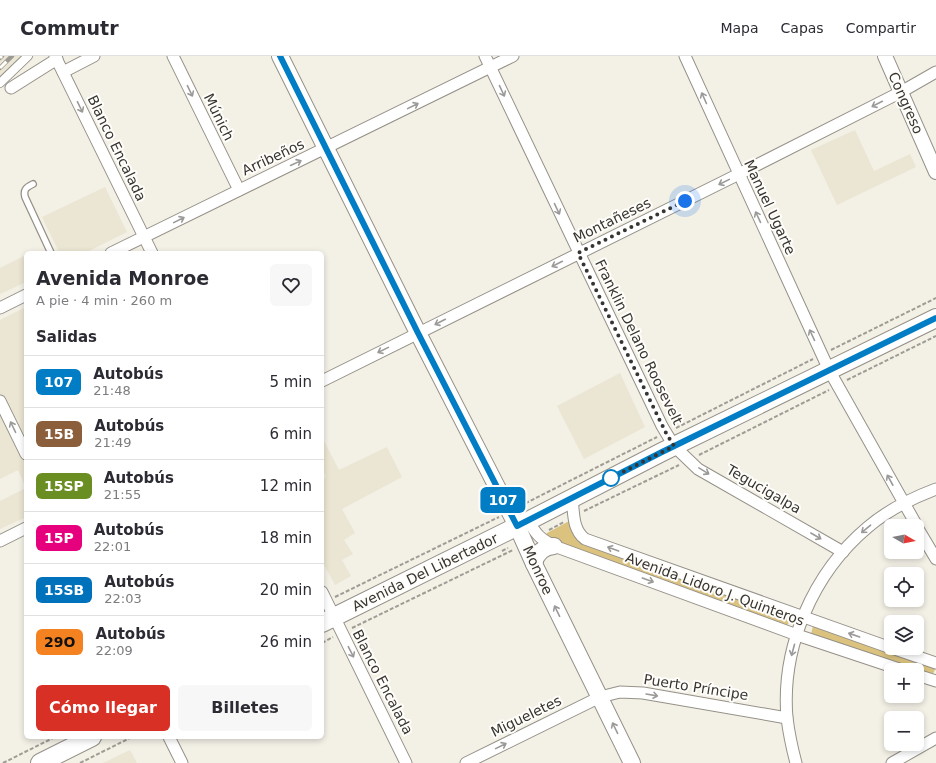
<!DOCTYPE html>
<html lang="es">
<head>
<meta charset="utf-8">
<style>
	:root { --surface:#fff; --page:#f7f7f7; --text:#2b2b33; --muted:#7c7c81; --line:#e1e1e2; --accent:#d93025 }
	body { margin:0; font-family:"DejaVu Sans",sans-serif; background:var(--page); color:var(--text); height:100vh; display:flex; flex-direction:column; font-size:15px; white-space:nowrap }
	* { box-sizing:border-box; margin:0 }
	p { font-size:13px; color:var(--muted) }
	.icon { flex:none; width:22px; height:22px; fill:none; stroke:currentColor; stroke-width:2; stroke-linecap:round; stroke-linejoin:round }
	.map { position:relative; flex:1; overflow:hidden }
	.panel { position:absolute; left:24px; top:195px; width:300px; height:488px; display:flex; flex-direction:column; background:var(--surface); border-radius:6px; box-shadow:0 2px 6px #0003 }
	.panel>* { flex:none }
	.badge { padding:0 8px; border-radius:6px; font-size:14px; line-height:26px }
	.needle { width:26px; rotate:99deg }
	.tools { position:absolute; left:884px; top:463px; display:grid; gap:8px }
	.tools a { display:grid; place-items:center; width:40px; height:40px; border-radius:6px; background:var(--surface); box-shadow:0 2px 6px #0003; font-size:20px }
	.you { position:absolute; width:20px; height:20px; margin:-10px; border:3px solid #fff; border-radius:50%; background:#1a73e8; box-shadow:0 0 0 6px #1a73e833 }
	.map>.badge { position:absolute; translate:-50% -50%; box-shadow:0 0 0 2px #fff }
	h2 { padding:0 12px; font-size:15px; line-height:36px }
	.round { display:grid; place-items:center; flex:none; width:42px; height:42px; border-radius:6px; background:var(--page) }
	.head { display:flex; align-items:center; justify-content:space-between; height:68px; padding:0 12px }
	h1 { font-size:19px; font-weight:700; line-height:30px }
	.action { display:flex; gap:8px; margin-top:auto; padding:8px 12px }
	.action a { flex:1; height:46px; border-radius:6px; background:var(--accent); color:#fff; font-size:16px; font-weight:700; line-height:46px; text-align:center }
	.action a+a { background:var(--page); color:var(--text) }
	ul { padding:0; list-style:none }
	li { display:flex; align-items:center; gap:12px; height:52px; padding:0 12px; border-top:1px solid var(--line) }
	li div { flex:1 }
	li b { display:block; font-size:15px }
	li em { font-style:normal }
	li .badge { min-width:44px; font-weight:700; text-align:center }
	header { display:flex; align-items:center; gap:24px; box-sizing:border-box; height:56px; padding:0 20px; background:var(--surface); border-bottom:1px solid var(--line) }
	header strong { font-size:19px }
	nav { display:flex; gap:22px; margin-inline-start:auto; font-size:14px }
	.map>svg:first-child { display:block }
	.built { fill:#ebe5d3 }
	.green { fill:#dbc37f }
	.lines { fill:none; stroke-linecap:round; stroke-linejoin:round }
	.service-casing { stroke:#959188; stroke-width:8 }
	.pedestrian-casing { stroke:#959188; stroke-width:10 }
	.minor-casing { stroke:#959188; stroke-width:13 }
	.tertiary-casing { stroke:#959188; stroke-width:16 }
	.secondary-casing { stroke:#959188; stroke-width:18 }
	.primary-casing { stroke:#959188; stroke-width:20 }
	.path { stroke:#9f9c95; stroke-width:2; stroke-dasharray:4 2; stroke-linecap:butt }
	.service { stroke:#fff; stroke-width:5.5 }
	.pedestrian { stroke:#fff; stroke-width:8 }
	.minor { stroke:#fff; stroke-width:11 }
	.tertiary { stroke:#fff; stroke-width:14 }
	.secondary { stroke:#fff; stroke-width:16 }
	.primary { stroke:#fff; stroke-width:18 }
	.rail-casing { stroke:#9b9992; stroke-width:4.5 }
	.rail { stroke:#fffdf9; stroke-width:3; stroke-dasharray:9; stroke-linecap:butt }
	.oneway { stroke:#9b9a98 }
	.line-casing { stroke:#fff; stroke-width:9 }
	.line { stroke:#007dc5; stroke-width:6 }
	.walk { stroke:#373531; stroke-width:4; stroke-dasharray:0 7.2 }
	.stop-dot { fill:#fff; stroke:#007dc5; stroke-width:2 }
	.labels { text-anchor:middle; stroke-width:4; stroke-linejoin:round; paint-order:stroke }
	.street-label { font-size:14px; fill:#373531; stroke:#fffdf9 }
</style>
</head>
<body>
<header>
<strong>Commutr</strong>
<nav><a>Mapa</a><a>Capas</a><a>Compartir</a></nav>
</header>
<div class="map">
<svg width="936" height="707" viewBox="0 0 936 707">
	<rect width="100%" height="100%" fill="#f3f0e6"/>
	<g class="built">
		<polygon points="0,0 34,0 0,32"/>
		<polygon points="855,74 874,115 910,98 916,111 837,149 811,94"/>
		<polygon points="105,131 127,176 85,197 52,197 58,194 42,161"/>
		<polygon points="26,199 26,226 0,238 0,212"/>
		<polygon points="26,251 26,432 18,414 0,423 0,264"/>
		<polygon points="620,317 645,371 584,403 557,350"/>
		<polygon points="322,381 339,414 387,391 402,421 342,453 355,477 344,484 353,498 342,504 351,520 335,529 322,505 322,423 326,421 322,413"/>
		<polygon points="26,432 26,461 0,473 0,445"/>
		<polygon points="130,694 137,707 103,707"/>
	</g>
	<g class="green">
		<polygon points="571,464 572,477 584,488 790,561 788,569 548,485 546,480 547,477"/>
		<polygon points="813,570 936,611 932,620 811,578"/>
	</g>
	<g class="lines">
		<g class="service-casing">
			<path id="service" d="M33,128c-6,3 -10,5 -8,13l26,56"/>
		</g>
		<g class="pedestrian-casing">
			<polyline id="pedestrian" points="0,27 28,0"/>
		</g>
		<g class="minor-casing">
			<g id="minor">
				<polyline points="55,0 152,197"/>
				<polyline points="173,0 239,134"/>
				<polyline points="485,0 662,370 674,390 698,413 843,496"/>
				<polyline points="685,0 829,314 917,470"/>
				<polyline points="63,16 94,0"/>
				<polyline points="11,32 57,3"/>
				<polyline points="111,197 513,0"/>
				<polyline points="0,252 26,239"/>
				<polyline points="322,325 739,118 901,36 936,16"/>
				<polyline points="0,345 26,398"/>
				<path d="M572,442c2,14 0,31 13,41l306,109"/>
				<path d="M528,465c9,14 11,17 26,25l243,89 105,35"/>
				<polyline points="917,471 936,503"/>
				<polyline points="0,485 26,472"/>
				<polyline points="322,536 406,707"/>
				<polyline points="892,592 936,607"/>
				<polyline points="917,619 936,625"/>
				<polyline points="169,681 182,707"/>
				<polyline points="466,707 600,641 620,636 643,637 787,662"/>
				<path d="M796,707c-4,-15 -7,-29 -9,-45 -6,-71 26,-145 81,-191 20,-17 44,-29 68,-38"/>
				<polyline points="892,707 936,682"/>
			</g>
		</g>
		<g class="tertiary-casing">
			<polyline id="tertiary" points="885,0 936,116"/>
		</g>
		<g class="secondary-casing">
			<g id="secondary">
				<polyline points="280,0 418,277 517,470 534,508 632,707"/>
				<path d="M534,508c2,-11 9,-17 20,-18"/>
			</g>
		</g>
		<g class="primary-casing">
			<g id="primary">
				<polyline points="322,567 528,465 662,396 936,262"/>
				<polyline points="40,707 92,681"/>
			</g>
		</g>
		<g class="path">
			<polyline points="831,294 936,242"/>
			<polyline points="847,324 936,280"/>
			<polyline points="676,372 813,303"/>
			<polyline points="699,399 829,334"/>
			<polyline points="520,450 657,381"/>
			<polyline points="584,455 679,409"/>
			<polyline points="549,474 564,466"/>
			<polyline points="502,495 508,492"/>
			<polyline points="335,541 499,461"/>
			<polyline points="352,572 513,494"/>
			<polyline points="322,587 333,581"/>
			<polyline points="3,707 55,681"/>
			<polyline points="80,707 132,681"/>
		</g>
		<use href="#service" class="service"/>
		<use href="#pedestrian" class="pedestrian"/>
		<use href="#minor" class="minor"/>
		<use href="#tertiary" class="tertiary"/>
		<use href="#secondary" class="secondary"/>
		<use href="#primary" class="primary"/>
		<g class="rail-casing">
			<g id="rail">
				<polyline points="0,2 2,0"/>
				<polyline points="0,12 12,0"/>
			</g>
		</g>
		<use href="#rail" class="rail"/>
	</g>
	<defs><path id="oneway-shaft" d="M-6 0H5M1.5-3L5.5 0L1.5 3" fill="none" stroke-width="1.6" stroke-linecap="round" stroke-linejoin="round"/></defs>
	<g class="oneway">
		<use href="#oneway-shaft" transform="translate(190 35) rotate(64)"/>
		<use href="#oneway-shaft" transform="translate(502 35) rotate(65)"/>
		<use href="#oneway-shaft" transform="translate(704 42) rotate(-114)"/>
		<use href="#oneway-shaft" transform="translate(877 48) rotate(153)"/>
		<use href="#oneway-shaft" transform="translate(413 50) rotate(-26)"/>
		<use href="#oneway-shaft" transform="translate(80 51) rotate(64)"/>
		<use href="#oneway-shaft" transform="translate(296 107) rotate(-25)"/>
		<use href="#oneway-shaft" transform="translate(724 126) rotate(154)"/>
		<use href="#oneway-shaft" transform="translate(557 153) rotate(65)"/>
		<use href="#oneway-shaft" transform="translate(758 161) rotate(-115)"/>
		<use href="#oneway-shaft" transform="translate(179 164) rotate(-26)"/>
		<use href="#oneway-shaft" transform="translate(557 208) rotate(153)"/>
		<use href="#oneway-shaft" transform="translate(440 266) rotate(153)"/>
		<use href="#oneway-shaft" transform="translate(812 279) rotate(-115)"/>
		<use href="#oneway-shaft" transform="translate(383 294) rotate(154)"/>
		<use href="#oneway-shaft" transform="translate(13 371) rotate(-116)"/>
		<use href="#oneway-shaft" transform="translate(704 415) rotate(31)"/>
		<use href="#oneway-shaft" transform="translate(890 424) rotate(-119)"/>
		<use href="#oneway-shaft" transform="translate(866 473) rotate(140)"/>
		<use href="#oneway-shaft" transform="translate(816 480) rotate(30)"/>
		<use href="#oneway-shaft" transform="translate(613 493) rotate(-160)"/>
		<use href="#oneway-shaft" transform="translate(648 524) rotate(20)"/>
		<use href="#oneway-shaft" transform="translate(557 555) rotate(-116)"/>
		<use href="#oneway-shaft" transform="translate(854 579) rotate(-161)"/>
		<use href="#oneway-shaft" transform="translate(793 594) rotate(105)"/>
		<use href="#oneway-shaft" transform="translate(351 596) rotate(63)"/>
		<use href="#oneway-shaft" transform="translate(652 639) rotate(10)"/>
		<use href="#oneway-shaft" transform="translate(615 672) rotate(-116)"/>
		<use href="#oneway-shaft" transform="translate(501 690) rotate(-26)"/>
	</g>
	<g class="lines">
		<g class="line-casing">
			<polyline id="line" points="280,0 418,277 517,470 662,396 936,262"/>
		</g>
		<use href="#line" class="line"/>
		<polyline class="walk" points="611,422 674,390 666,377 578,197 685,145"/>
	</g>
	<circle class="stop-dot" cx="611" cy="422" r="8"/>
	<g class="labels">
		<g class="street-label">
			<text transform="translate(906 47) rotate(66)" y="5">Congreso</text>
			<text transform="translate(219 61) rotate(64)" y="5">Múnich</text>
			<text transform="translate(117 92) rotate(64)" y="5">Blanco Encalada</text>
			<text transform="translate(273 101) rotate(-25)" y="5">Arribeños</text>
			<text transform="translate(770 151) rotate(65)" y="5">Manuel Ugarte</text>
			<text transform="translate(612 164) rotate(-26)" y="5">Montañeses</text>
			<text transform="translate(639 286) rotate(64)" y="5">Franklin Delano Roosevelt</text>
			<text transform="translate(764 433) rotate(30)" y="5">Tegucigalpa</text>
			<text transform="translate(538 514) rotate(65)" y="5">Monroe</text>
			<text transform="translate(425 516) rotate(-26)" y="5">Avenida Del Libertador</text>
			<text transform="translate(715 533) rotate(20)" y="5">Avenida Lidoro J. Quinteros</text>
			<text transform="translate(383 626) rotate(63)" y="5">Blanco Encalada</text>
			<text transform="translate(696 631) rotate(9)" y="5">Puerto Príncipe</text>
			<text transform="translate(526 660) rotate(-26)" y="5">Migueletes</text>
		</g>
	</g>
</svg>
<div class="tools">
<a><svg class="needle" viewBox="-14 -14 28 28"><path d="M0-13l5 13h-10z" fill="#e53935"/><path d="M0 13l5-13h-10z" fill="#7c7c81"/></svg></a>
<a><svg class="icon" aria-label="locate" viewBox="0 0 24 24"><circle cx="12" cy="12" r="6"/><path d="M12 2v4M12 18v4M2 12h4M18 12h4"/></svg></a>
<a><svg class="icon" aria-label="layers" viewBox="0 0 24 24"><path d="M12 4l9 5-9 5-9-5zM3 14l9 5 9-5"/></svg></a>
<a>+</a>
<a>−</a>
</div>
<div class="you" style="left:685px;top:145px"></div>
<b class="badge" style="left:503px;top:444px;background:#007dc5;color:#fff">107</b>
<section class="panel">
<div class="head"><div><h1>Avenida Monroe</h1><p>A pie · 4 min · 260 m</p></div><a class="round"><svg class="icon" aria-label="heart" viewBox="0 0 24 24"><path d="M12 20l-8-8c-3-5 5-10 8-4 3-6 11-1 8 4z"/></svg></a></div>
<h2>Salidas</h2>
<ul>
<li><span class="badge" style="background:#007dc5;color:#fff">107</span><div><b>Autobús</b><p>21:48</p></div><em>5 min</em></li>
<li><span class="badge" style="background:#8b5e3c;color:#fff">15B</span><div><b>Autobús</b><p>21:49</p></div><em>6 min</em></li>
<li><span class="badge" style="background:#6b8e23;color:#fff">15SP</span><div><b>Autobús</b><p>21:55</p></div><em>12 min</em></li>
<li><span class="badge" style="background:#e6007e;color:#fff">15P</span><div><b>Autobús</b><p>22:01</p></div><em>18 min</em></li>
<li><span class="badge" style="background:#0072bc;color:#fff">15SB</span><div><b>Autobús</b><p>22:03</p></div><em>20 min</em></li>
<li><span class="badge" style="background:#f58220;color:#111">29O</span><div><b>Autobús</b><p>22:09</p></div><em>26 min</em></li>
</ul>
<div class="action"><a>Cómo llegar</a><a>Billetes</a></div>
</section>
</div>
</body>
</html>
